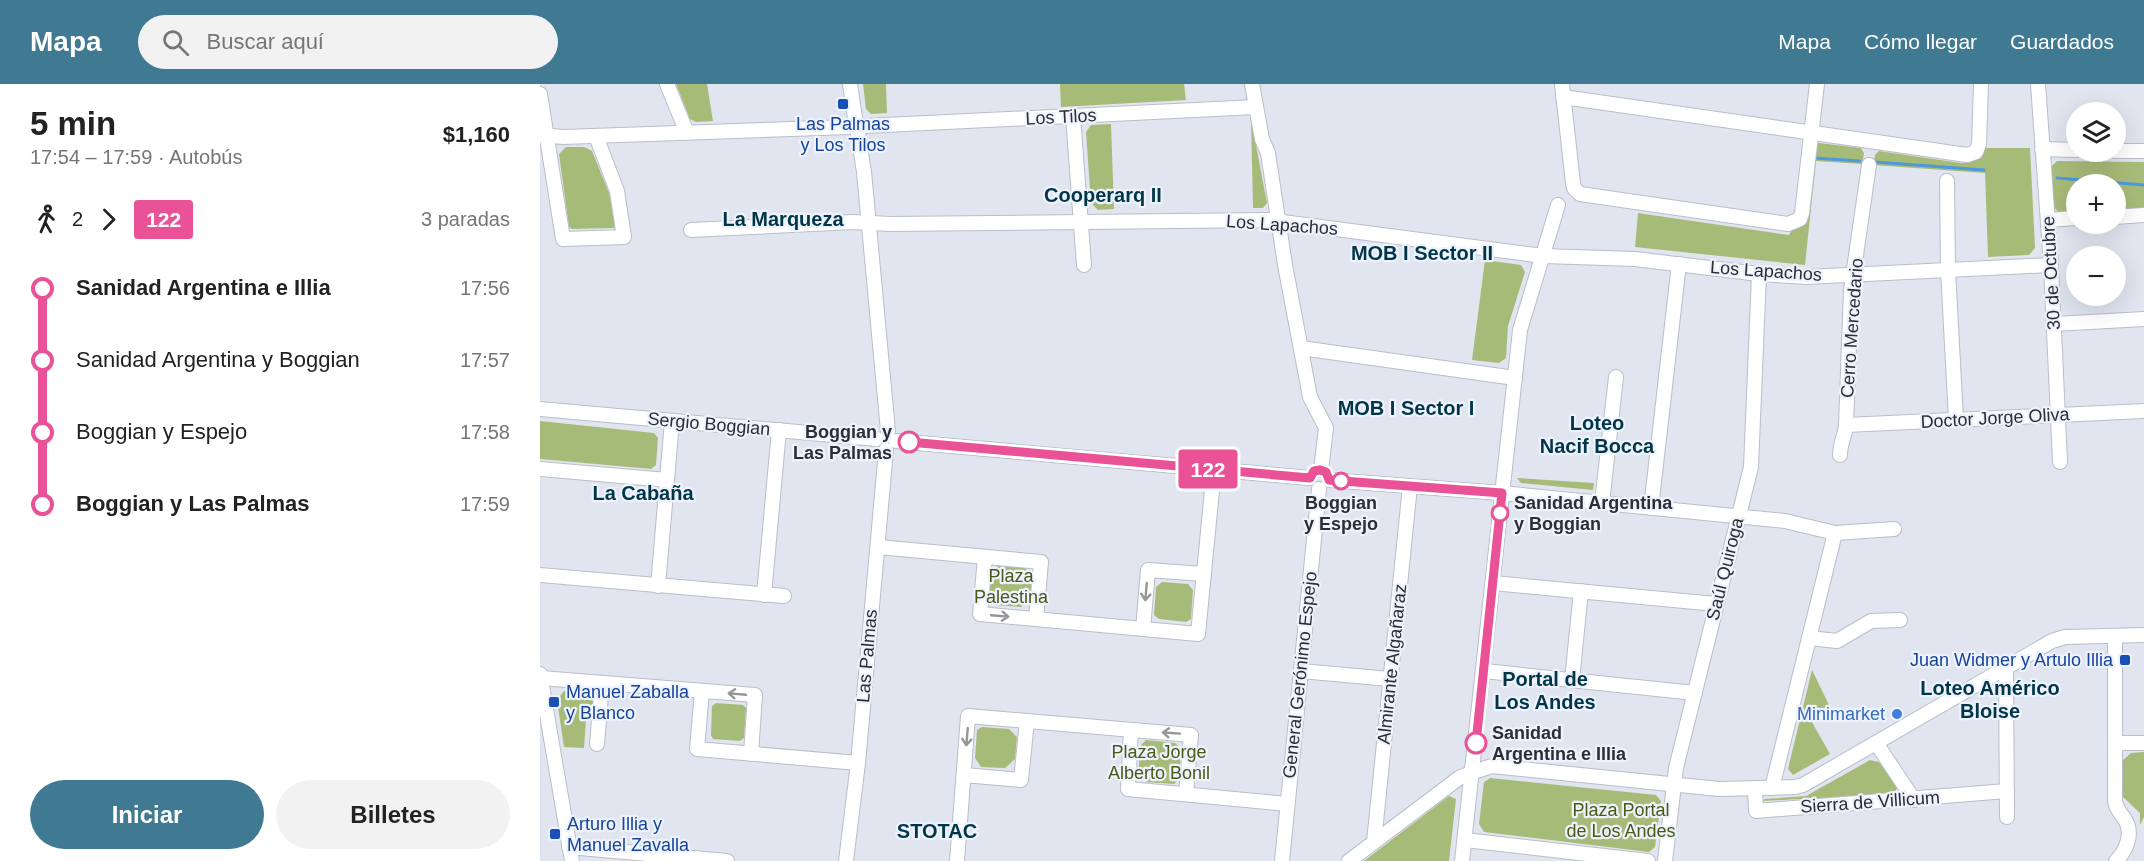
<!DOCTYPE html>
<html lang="es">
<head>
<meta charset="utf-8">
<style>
	:root { --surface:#fff; --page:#f2f2f2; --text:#222; --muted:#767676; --accent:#3f7992 }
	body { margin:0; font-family:Helvetica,sans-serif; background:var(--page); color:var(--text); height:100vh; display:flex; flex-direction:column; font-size:22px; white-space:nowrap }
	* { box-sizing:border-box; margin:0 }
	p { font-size:20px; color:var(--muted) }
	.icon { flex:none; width:33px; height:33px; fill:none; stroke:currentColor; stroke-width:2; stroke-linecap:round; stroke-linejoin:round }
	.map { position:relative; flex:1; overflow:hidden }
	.details { display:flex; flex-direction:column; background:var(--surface); width:540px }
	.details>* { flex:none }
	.badge { padding:0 12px; border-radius:4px; font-size:21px; line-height:39px }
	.buttons { position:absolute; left:1526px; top:18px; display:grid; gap:12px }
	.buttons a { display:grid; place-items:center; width:60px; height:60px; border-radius:50%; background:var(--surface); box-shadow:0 6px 24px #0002; font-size:30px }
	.map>.badge { position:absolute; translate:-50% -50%; box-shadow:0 0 0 3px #fff }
	.legs { display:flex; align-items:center; gap:9px; height:66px; padding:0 30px; font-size:20px }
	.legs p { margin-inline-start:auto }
	.overview { display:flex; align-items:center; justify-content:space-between; height:102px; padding:0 30px }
	h1 { font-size:33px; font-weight:800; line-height:45px }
	.button { display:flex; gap:12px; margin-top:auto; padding:12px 30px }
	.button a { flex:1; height:69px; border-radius:36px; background:var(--accent); color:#fff; font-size:24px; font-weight:800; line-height:69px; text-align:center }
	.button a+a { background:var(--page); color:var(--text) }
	ul { padding:0 30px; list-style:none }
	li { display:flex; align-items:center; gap:21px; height:72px; font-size:22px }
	li i { display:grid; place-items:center; width:9px; height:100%; margin:0 8px; background:currentColor }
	li i::after { content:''; width:15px; height:15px; margin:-8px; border:4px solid; border-radius:50%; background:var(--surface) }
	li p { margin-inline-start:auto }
	li:first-child i { background:linear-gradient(#0000 50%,currentColor 0) }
	li:last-child i { background:linear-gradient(currentColor 50%,#0000 0) }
	header { display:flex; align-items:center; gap:36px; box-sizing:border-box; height:84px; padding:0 30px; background:var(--accent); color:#fff }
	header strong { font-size:28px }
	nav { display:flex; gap:33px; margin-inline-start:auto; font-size:21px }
	.search { width:420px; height:54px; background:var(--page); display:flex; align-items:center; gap:15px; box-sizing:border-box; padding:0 21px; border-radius:33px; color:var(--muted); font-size:22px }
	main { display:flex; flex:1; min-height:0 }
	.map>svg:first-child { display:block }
	.green { fill:#a7bb79 }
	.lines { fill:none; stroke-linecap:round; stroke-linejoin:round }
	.stream { stroke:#4e99dd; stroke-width:3 }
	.minor-casing { stroke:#b9bec8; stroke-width:16 }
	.minor { stroke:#fff; stroke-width:14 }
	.oneway { stroke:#969699 }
	.line-1-casing { stroke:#fff; stroke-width:14 }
	.line-1 { stroke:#e95297; stroke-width:9 }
	.transit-dot { fill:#1a4fb4; stroke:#edf2fd; stroke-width:2 }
	.stop-1-dot { fill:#fff; stroke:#e95297; stroke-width:3 }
	.shop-dot { fill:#3f7fe0; stroke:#edf2fd; stroke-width:2 }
	.labels { text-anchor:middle; stroke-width:4.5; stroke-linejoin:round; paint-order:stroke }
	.street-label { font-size:18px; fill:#2d2e33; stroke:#edf2fd }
	.transit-label { font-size:18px; fill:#164399; stroke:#edf2fd; text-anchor:start }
	.stop-label { font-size:18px; font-weight:bold; fill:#2d2e33; stroke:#edf2fd; text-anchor:start }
	.park-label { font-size:18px; fill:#495a17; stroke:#edf2fd }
	.shop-label { font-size:18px; fill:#366cbe; stroke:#edf2fd; text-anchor:end }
	.neighbourhood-label { font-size:20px; font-weight:bold; fill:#003648; stroke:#edf2fd }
</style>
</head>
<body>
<header>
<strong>Mapa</strong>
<div class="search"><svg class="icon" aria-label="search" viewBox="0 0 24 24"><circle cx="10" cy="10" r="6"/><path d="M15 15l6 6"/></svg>Buscar aquí</div>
<nav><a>Mapa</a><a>Cómo llegar</a><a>Guardados</a></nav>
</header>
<main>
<section class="details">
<div class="overview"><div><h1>5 min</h1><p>17:54 – 17:59 · Autobús</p></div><b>$1,160</b></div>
<div class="legs"><svg class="icon" aria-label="walk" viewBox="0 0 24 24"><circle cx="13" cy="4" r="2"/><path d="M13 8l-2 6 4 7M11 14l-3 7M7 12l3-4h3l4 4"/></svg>2<svg class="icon" aria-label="forward" viewBox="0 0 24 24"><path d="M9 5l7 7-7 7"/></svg><b class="badge" style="background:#e95297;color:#fff">122</b><p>3 paradas</p></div>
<ul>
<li><i style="color:#e95297"></i><b>Sanidad Argentina e Illia</b><p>17:56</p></li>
<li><i style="color:#e95297"></i><span>Sanidad Argentina y Boggian</span><p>17:57</p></li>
<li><i style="color:#e95297"></i><span>Boggian y Espejo</span><p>17:58</p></li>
<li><i style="color:#e95297"></i><b>Boggian y Las Palmas</b><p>17:59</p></li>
</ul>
<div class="button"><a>Iniciar</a><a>Billetes</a></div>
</section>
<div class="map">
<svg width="1604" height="777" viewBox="0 0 1604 777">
	<rect width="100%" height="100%" fill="#e0e5f0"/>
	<g class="green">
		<polygon points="136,0 167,0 173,37 156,38 150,35"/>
		<polygon points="323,0 346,0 347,29 331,30 326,25"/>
		<polygon points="520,0 644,0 646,16 521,23"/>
		<path d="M1444,0h4l-2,64h44l5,100 -6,7 -41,2 -3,-84 -112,-8 2,-10 4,-4 82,12c7,0 13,-1 18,-6z"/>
		<polygon points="711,35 727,119 723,124 713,124"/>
		<polygon points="571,40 574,125 558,126 551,119 546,48 551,41"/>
		<polygon points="1279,59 1321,64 1324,69 1322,80 1276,77 1265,181 1095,163 1098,129 1249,151 1251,147 1264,139 1275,61"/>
		<polygon points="26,63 44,63 52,67 69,109 75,142 74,144 32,145 29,143 19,70"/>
		<polygon points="1517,77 1604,78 1604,125 1575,126 1575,100 1536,100 1536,128 1519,128 1513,123 1511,83"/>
		<polygon points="945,176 981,181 985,188 968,242 966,274 959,279 932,276"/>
		<polygon points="0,337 114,349 118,354 116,381 111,385 0,375"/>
		<polygon points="977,394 1054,399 1053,406 981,399"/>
		<polygon points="458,482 485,484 493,492 491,514 481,523 455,521 449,513 452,486"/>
		<polygon points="622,498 648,500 653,506 651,535 646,538 619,535 614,531 616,503"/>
		<polygon points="1272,586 1289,621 1269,633 1290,670 1253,691 1248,685"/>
		<polygon points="24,607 45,608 53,617 52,631 46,635 44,664 24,663 17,616"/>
		<polygon points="176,619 203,621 206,624 204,654 200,657 173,655 171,651 172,622"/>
		<polygon points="442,643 469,645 477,653 475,675 465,684 441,683 435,674 437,646"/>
		<polygon points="606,656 635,659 641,665 639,695 634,700 606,698 598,689 601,661"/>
		<polygon points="1604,668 1604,733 1600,741 1600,729 1583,713 1583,676 1591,669"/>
		<polygon points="1330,676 1339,678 1357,704 1354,710 1223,717 1225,715 1266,712"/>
		<polygon points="950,694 1116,711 1121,717 1115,763 1109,768 944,748 939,740 944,698"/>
		<polygon points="909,712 916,715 909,777 824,777"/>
	</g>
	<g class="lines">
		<g class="stream">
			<polyline points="1275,74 1320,77"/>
			<polyline points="1335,78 1444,86"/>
			<polyline points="1517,94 1604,101"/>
		</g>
		<g class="minor-casing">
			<g id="minor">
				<polyline points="127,0 147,49"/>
				<polyline points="310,0 315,34"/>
				<polyline points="712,0 722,55 728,69 745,181 770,313 786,344 781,386"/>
				<polyline points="1022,0 1033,99 1034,104 1040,110 1248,140 1260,135 1262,129 1277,0"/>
				<polyline points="1498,0 1511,181 1520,378"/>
				<polyline points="0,10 23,155 84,153 77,107 56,52"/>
				<polyline points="1023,13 1427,71 1436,68 1439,60 1441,0"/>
				<polyline points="533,32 544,181"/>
				<polyline points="325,42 716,23"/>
				<polyline points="318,50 324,88 348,347"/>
				<polyline points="0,51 23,53 309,43"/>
				<polyline points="1502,65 1536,66"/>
				<polyline points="1575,67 1604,67"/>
				<polyline points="1407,97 1408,186 1416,336"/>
				<polyline points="1575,133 1604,131"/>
				<polyline points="1508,136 1536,134"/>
				<polyline points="151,146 313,138 350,140 727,136 1003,172 1095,175 1219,190 1266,193 1511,181"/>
				<polyline points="1514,240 1604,235"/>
				<polyline points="761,264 975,294"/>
				<polyline points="0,325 337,355"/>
				<polyline points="1306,341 1604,327"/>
				<polyline points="356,357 770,394"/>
				<path d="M1300,371c0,-12 5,-19 6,-30l5,-135 18,-125"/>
				<polyline points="0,385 127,396"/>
				<polyline points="789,396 962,409 1245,437 1295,449 1354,445"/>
				<polyline points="1062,419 1076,293"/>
				<polyline points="1111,424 1139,180"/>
				<polyline points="338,463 501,478 496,535"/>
				<polyline points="445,473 440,530 658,550 674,386"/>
				<polyline points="0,491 244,512"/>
				<polyline points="953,499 1176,520"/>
				<polyline points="118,502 132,337"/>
				<polyline points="224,511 239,346"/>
				<polyline points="603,545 608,486 664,490"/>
				<path d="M1575,552v165c1,8 5,11 9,17 10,14 3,32 -8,43"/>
				<polyline points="1269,554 1297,557 1331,537 1360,536"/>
				<polyline points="1466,586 1467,733"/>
				<polyline points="761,587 850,595"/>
				<polyline points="944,587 1155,609"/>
				<polyline points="0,590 32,777"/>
				<polyline points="1,594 215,611 211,670"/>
				<polyline points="1032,596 1041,507"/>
				<polyline points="162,607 157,665 318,679"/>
				<polyline points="591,646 588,705 747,720"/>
				<polyline points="1336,659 1374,716"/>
				<polyline points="1575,659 1604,659"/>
				<polyline points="57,660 62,599"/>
				<polyline points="424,691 481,696 487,637"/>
				<polyline points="1232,704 1295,449"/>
				<polyline points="1215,705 1216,727 1467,707"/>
				<polyline points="925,756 1108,777"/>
				<polyline points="834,758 870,402"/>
				<polyline points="29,763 187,777"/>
				<polyline points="306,777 318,679 346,366"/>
				<polyline points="417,777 428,632 651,651 646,710"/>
				<polyline points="742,777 779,405"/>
				<polyline points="809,777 919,694 933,688 952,682 1179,705 1255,703 1263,701 1512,557 1525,553 1604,551"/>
				<polyline points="922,777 980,246 1018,121"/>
				<polyline points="1125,777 1136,684 1211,383 1219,190"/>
			</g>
		</g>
		<use href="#minor" class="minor"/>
	</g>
	<defs><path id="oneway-shaft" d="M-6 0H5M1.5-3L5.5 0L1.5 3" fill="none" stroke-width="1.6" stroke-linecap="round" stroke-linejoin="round" transform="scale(1.5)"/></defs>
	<g class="oneway">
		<use href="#oneway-shaft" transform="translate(606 508) rotate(95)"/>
		<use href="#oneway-shaft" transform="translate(460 532) rotate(5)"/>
		<use href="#oneway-shaft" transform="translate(197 610) rotate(-175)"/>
		<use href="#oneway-shaft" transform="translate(631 649) rotate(-176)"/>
		<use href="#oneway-shaft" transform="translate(427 653) rotate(95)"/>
	</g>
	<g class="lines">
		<g class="line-1-casing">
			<polyline id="line-1" points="369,358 770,394 774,387 780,386 786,388 789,396 962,409 936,659"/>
		</g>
		<use href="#line-1" class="line-1"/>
	</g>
	<g class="transit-dot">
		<rect x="297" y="14" width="12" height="12" rx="3"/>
		<rect x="1579" y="570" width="12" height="12" rx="3"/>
		<rect x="8" y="612" width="12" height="12" rx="3"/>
		<rect x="9" y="744" width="12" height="12" rx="3"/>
	</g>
	<g class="stop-1-dot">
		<circle cx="369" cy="358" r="10"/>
		<circle cx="801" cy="397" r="8"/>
		<circle cx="960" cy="429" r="8"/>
		<circle cx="936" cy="659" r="10"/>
	</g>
	<circle class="shop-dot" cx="1357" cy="630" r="6"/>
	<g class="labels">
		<g class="street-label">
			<text transform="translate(521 33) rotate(-3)" y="6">Los Tilos</text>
			<text transform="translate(742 141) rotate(4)" y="6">Los Lapachos</text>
			<text transform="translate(1226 187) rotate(4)" y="6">Los Lapachos</text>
			<text transform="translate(1511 189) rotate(-93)" y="6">30 de Octubre</text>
			<text transform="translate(1312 244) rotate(-86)" y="6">Cerro Mercedario</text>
			<text transform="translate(1455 334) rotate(-3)" y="6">Doctor Jorge Oliva</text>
			<text transform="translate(169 340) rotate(5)" y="6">Sergio Boggian</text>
			<text transform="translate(1185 485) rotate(-76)" y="6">Saúl Quiroga</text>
			<text transform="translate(327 572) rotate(-85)" y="6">Las Palmas</text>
			<text transform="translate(852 580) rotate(-84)" y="6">Almirante Algañaraz</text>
			<text transform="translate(760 591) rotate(-84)" y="6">General Gerónimo Espejo</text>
			<text transform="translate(1330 718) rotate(-4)" y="6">Sierra de Villicum</text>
		</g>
		<g class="transit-label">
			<text x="303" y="46" text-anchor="middle">Las Palmas<tspan x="303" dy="21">y Los Tilos</tspan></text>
			<text x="1573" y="582" text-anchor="end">Juan Widmer y Artulo Illia</text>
			<text x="26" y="614">Manuel Zaballa<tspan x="26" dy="21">y Blanco</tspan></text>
			<text x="27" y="746">Arturo Illia y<tspan x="27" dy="21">Manuel Zavalla</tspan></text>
		</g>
		<g class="stop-label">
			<text x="352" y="354" text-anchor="end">Boggian y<tspan x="352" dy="21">Las Palmas</tspan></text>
			<text x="801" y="425" text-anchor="middle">Boggian<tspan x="801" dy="21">y Espejo</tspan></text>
			<text x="974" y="425">Sanidad Argentina<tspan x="974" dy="21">y Boggian</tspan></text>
			<text x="952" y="655">Sanidad<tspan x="952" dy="21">Argentina e Illia</tspan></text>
		</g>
		<g class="park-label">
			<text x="471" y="498">Plaza<tspan x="471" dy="21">Palestina</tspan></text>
			<text x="619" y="674">Plaza Jorge<tspan x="619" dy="21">Alberto Bonil</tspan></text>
			<text x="1081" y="732">Plaza Portal<tspan x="1081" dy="21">de Los Andes</tspan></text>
		</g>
		<g class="shop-label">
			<text x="1345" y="636">Minimarket</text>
		</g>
		<g class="neighbourhood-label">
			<text x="563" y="118">Cooperarq II</text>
			<text x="243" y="142">La Marqueza</text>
			<text x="882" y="176">MOB I Sector II</text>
			<text x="866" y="331">MOB I Sector I</text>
			<text x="1057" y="346">Loteo<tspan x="1057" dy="23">Nacif Bocca</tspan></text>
			<text x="103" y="416">La Cabaña</text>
			<text x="1005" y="602">Portal de<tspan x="1005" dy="23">Los Andes</tspan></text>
			<text x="1450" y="611">Loteo Américo<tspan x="1450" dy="23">Bloise</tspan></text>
			<text x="397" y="754">STOTAC</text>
		</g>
	</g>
</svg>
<div class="buttons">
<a><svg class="icon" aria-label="layers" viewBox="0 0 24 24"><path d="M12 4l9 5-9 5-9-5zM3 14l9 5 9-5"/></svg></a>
<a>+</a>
<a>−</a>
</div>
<b class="badge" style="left:668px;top:385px;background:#e95297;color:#fff">122</b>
</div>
</main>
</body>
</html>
